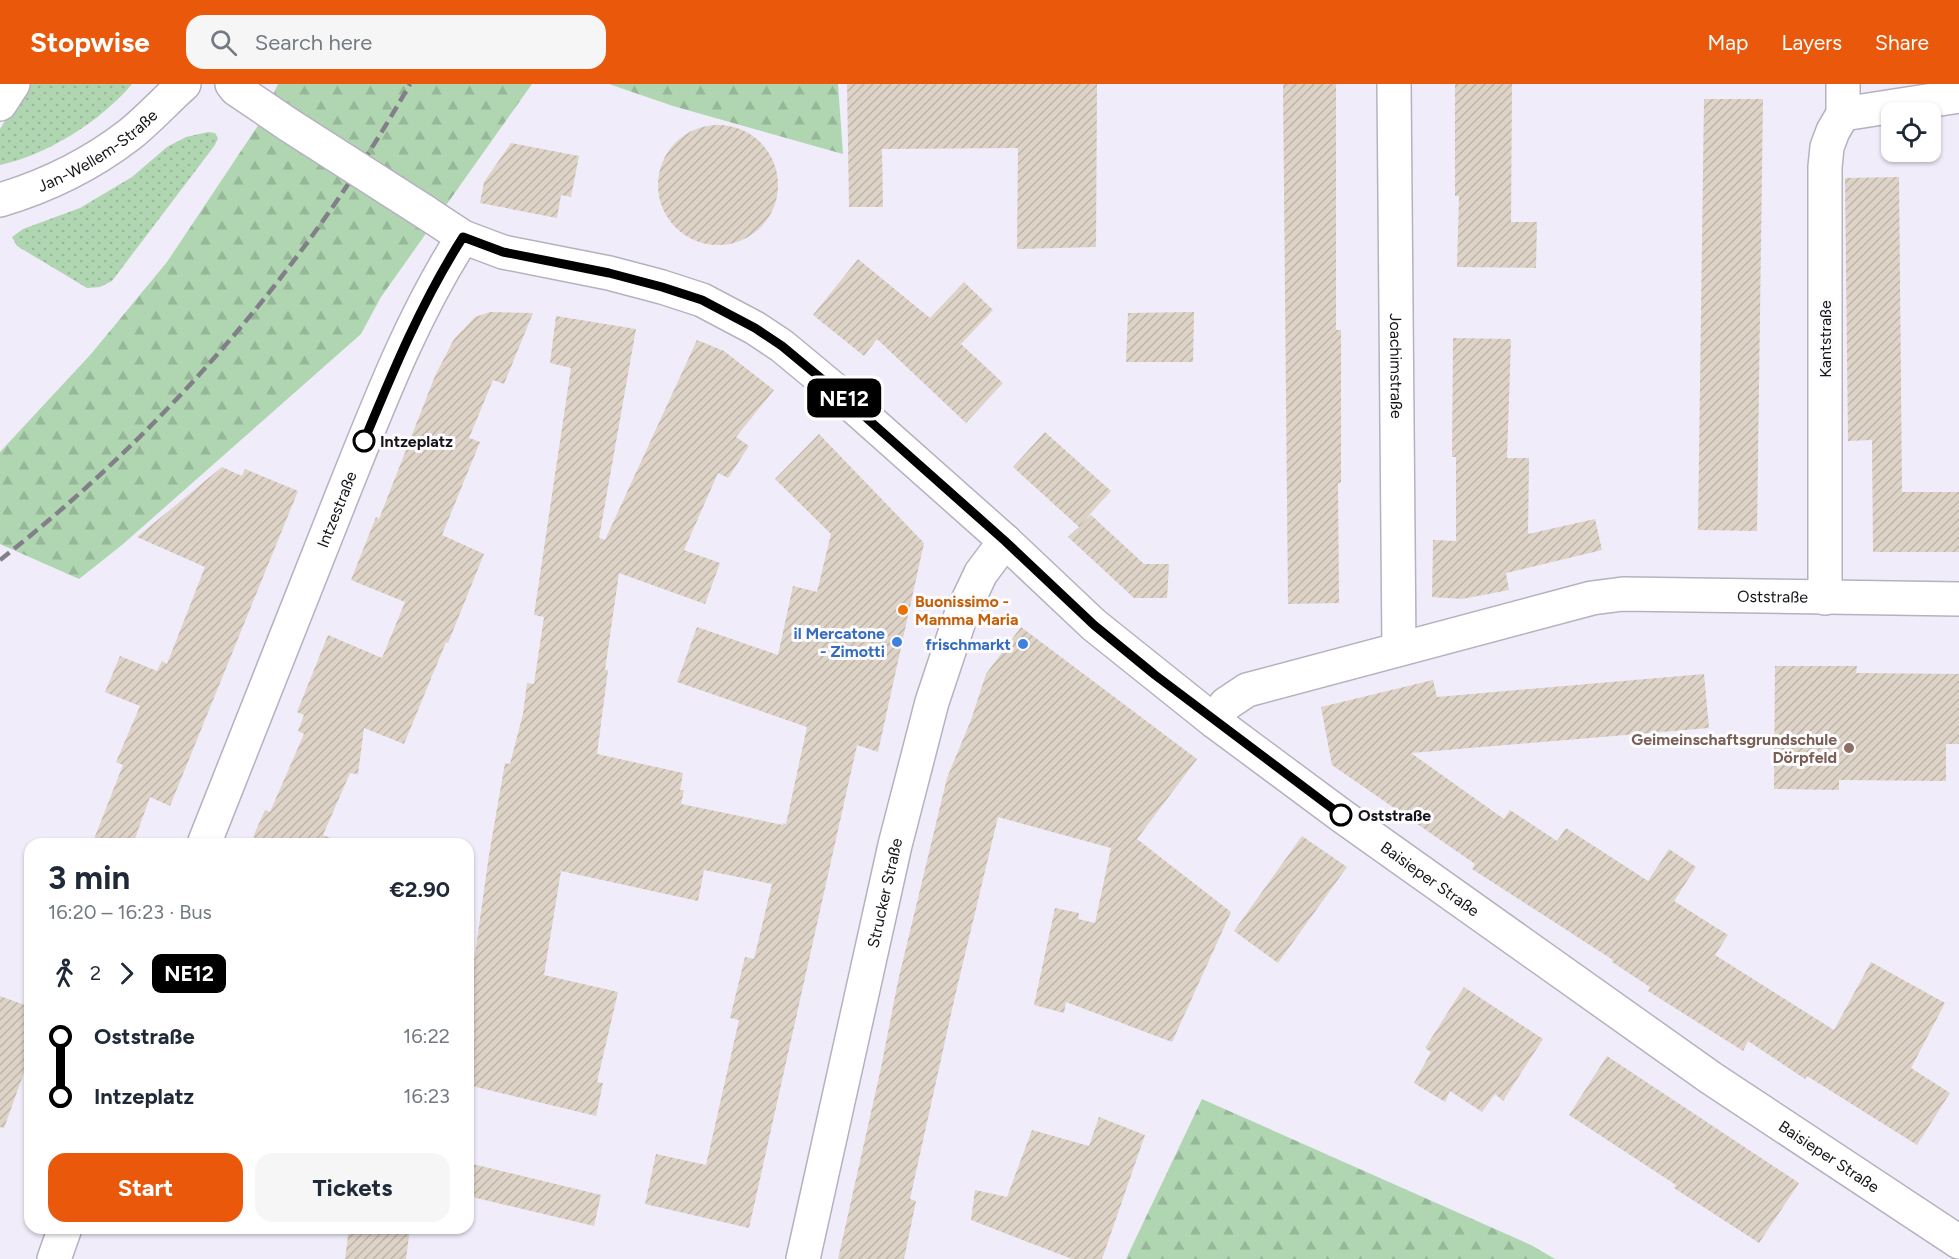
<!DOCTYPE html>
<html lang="en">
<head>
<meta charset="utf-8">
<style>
	:root { --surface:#fff; --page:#f6f6f7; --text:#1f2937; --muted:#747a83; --accent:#ea580c }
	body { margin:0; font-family:Figtree,sans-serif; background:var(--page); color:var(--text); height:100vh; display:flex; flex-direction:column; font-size:22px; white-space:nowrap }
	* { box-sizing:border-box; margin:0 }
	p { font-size:20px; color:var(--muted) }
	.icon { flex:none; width:33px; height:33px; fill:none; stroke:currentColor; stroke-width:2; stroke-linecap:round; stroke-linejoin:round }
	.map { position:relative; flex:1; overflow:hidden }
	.panel { position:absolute; left:24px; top:754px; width:450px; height:396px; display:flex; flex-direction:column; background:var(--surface); border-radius:18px; box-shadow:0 2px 4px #0004 }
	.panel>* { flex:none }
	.badge { padding:0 12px; border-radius:9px; font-size:21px; line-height:39px }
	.fabs { position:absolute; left:1881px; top:18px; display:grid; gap:12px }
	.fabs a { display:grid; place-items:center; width:60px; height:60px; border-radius:12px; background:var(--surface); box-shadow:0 2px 4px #0004; font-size:30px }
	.map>.badge { position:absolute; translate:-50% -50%; box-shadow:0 0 0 3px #fff }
	.legs { display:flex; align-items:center; gap:9px; height:66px; padding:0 24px; font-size:20px }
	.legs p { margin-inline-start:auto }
	.head { display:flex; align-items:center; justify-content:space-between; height:102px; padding:0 24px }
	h1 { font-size:33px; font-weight:700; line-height:45px }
	.cta { display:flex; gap:12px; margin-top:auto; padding:12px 24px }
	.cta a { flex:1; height:69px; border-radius:18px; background:var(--accent); color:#fff; font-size:24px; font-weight:700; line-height:69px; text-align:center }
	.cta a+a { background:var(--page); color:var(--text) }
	ul { padding:0 24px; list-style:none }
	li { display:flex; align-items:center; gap:21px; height:60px; font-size:22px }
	li i { display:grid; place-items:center; width:9px; height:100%; margin:0 8px; background:currentColor }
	li i::after { content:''; width:15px; height:15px; margin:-8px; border:4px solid; border-radius:50%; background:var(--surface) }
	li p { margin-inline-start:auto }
	li:first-child i { background:linear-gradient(#0000 50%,currentColor 0) }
	li:last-child i { background:linear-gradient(currentColor 50%,#0000 0) }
	header { display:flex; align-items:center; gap:36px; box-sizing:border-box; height:84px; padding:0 30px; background:var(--accent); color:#fff }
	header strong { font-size:28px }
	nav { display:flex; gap:33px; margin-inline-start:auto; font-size:21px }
	.search { width:420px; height:54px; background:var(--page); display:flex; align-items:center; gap:15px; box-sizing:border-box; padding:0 21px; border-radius:18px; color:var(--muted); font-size:22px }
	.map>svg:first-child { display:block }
	.grass { fill:url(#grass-dots) }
	.forest { fill:url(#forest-firs) }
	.building { fill:url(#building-hatch) }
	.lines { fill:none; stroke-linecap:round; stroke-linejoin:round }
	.street-casing { stroke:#b6b1bf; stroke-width:36 }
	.secondary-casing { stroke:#b6b1bf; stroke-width:36 }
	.street { stroke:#fff; stroke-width:33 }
	.secondary { stroke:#fff; stroke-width:33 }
	.rail { stroke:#837f89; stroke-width:4.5; stroke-dasharray:12 6; stroke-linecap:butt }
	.secondary-bridge-casing { stroke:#b6b1bf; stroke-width:36; stroke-linecap:butt }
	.secondary-bridge { stroke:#fff; stroke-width:33 }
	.line-1-casing { stroke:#fff; stroke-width:14 }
	.line-1 { stroke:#000; stroke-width:9 }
	.stop-1-dot { fill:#fff; stroke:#000; stroke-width:3 }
	.food-dot { fill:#e8710a; stroke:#fcfbfe; stroke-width:2 }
	.shop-dot { fill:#3f7fe0; stroke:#fcfbfe; stroke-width:2 }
	.education-dot { fill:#8d6e63; stroke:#fcfbfe; stroke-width:2 }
	.labels { text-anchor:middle; stroke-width:6; stroke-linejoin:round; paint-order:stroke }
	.street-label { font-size:16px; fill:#161419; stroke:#fcfbfe }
	.stop-label { font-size:16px; font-weight:bold; fill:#161419; stroke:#fcfbfe; text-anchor:start }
	.food-label { font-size:16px; font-weight:bold; fill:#c56008; stroke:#fcfbfe; text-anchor:start }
	.shop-label { font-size:16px; font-weight:bold; fill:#366cbe; stroke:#fcfbfe; text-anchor:end }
	.education-label { font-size:16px; font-weight:bold; fill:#785e54; stroke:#fcfbfe; text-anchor:end }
</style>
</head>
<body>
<header>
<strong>Stopwise</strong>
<div class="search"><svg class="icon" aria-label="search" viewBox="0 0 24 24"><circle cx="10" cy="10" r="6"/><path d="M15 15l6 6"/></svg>Search here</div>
<nav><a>Map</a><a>Layers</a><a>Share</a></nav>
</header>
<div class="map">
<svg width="1959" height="1175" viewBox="0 0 1959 1175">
	<defs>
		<pattern id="grass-dots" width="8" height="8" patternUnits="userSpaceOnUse" patternTransform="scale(1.5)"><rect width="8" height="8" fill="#afd6b1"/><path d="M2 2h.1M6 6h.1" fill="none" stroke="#96b798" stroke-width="1.8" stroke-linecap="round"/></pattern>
		<pattern id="forest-firs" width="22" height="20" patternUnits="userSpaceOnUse" patternTransform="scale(1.5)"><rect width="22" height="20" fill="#afd6b1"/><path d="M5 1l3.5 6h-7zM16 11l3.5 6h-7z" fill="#96b798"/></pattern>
		<pattern id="building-hatch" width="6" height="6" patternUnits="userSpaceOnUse" patternTransform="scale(1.5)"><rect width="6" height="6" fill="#ded3c7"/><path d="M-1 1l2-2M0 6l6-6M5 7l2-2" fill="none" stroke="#beb4aa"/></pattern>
	</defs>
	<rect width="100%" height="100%" fill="#f1ecfa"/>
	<g class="grass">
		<path d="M29,0h103c-31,37 -85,71 -132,81v-36z"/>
		<polygon points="208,48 215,49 218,54 215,61 112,197 100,203 87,204 17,162 12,153 23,145 80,124 132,93 167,63 186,53"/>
	</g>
	<g class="forest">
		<polygon points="278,0 532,0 381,213 361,250 122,461 79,495 0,460 0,368 91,270 167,178 261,37"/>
		<polygon points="609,0 838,0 843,70 673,22"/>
		<polygon points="1202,1015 1531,1161 1555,1175 1126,1175"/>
	</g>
	<g class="building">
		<polygon points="847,0 1097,0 1096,163 1017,165 1018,64 882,65 883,123 849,123"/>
		<polygon points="1283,0 1336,0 1336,246 1341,246 1341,399 1338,399 1339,519 1288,520"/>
		<polygon points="1455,0 1512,0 1511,138 1537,138 1536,184 1457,183 1459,112 1455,112"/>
		<polygon points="1704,15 1763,15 1757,447 1698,446"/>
		<circle cx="718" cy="101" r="60"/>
		<polygon points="511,59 579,72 571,113 561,111 557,134 480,119 484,98"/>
		<polygon points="1899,93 1902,408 1959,408 1959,468 1873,468 1872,356 1848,357 1845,94"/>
		<polygon points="858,175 930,234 964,198 993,226 961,260 1003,299 966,339 877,255 864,272 813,231"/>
		<polygon points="490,228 533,229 504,300 493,296 469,354 480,358 442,451 484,470 448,559 446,558 404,660 364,644 358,690 350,689 323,751 346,760 255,760 258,755 253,753 265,726 270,728 304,650 298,647 304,631 297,628 328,551 382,574 405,518 351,496 376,433 379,435 435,292 454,255 475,233"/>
		<polygon points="1194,228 1193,278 1126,278 1128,229"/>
		<polygon points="556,232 636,245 599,454 605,456 697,256 724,267 774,306 736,353 749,362 728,394 718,389 684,466 720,479 705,520 619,489 605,586 608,586 597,670 683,689 680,706 684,706 681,720 783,741 783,739 786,740 807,643 677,598 697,543 778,571 793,502 817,508 831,450 775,395 819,350 924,459 878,668 857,661 749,1144 645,1120 656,1070 706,1081 739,936 730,934 745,873 754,875 772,800 704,786 698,817 561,787 544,891 618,908 597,998 603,999 596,1032 468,1001 468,920 489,771 505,679 510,680 523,630 527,599 534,600 544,533 534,531 571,284 550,279"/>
		<polygon points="1453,254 1511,255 1507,374 1529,374 1528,450 1595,435 1602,466 1506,489 1509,506 1462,515 1432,513 1433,456 1456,457 1456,373 1452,373"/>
		<polygon points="1045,348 1111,407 1080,441 1091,431 1144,480 1169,480 1167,514 1134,514 1068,453 1079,443 1013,383"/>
		<polygon points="222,383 242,392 245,385 298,407 170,722 150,713 133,760 92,760 123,681 116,678 140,622 105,608 120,572 157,587 162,577 167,580 205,483 137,453"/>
		<polygon points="1021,543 1197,675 1137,755 1231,828 1172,958 1066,918 1064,929 1034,921 1055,824 1079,829 1078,835 1095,839 1111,764 998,733 955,912 910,1115 916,1117 904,1175 838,1175 881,984 898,897 947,694 971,636 986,590"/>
		<polygon points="1775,582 1857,582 1856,589 1959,590 1959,660 1946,660 1946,697 1839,696 1839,706 1774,705"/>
		<polygon points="1704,590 1709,644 1411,669 1504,735 1510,726 1557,757 1566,744 1648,797 1669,765 1696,783 1674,817 1728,851 1715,871 1834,946 1871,878 1945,919 1911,984 1950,1009 1917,1061 1807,992 1805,995 1748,957 1743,967 1648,907 1650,903 1612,878 1613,876 1472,785 1475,780 1332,681 1321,623 1433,596 1437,613"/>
		<polygon points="1302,752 1347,783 1278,879 1234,847"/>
		<polygon points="1464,903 1543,955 1503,1017 1495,1010 1482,1028 1450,1007 1445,1018 1414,999 1431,968 1425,964"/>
		<polygon points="0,912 30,923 30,972 4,1044 0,1043"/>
		<polygon points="1607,972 1799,1099 1759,1159 1674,1104 1676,1101 1569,1031"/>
		<polygon points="1099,1033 1145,1051 1102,1175 1072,1175 971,1136 975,1106 1007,1113 1032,1046 1089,1062"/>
		<polygon points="468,1079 601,1111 594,1142 468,1112"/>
		<polygon points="349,1144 410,1144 406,1175 345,1175"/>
	</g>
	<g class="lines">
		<g class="street-casing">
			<g id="street">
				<path id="s1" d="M1394,0l5,565"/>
				<polyline points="0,20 13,0"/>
				<polyline points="1843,30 1959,12"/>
				<path id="s2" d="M0,116c47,-14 90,-35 129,-65 19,-15 36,-34 55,-51"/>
				<path id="s3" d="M463,153l40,15 106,21 53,14 40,13 53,28 27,18 53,44 170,151 89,84 120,96 128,95 369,262 248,164"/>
				<polyline points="1825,514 1825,83 1827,63 1833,47 1843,30 1843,0"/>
				<path id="s4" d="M1214,637l12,-17 21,-14 345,-92 31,-4 336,5"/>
				<path id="s5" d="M803,1175l92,-414 37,-143 29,-87 20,-42 24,-32"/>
			</g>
		</g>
		<g class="secondary-casing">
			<g id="secondary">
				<polyline points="232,0 236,5 289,41"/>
				<path id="s6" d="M204,760c46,-117 92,-234 139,-351 35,-87 69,-177 120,-256l-38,-25"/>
				<polyline points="54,1175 65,1144"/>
			</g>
		</g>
		<use href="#street" class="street"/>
		<use href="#secondary" class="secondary"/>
		<path class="rail" d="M0,476c166,-130 306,-293 410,-476"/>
		<g class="secondary-bridge-casing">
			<polyline id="secondary-bridge" points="289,41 425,128"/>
		</g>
		<use href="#secondary-bridge" class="secondary-bridge"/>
	</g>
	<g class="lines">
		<g class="line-1-casing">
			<path id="line-1" d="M364,357c29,-70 58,-140 99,-204l40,15 106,21 53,14 40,13 53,28 27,18 53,44 170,151 89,84 61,50 186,140"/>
		</g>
		<use href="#line-1" class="line-1"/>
	</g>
	<g class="stop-1-dot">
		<circle cx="364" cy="357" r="10"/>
		<circle cx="1341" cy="731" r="10"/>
	</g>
	<circle class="food-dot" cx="903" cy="526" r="6"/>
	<g class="shop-dot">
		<circle cx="897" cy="558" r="6"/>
		<circle cx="1023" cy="560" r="6"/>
	</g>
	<circle class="education-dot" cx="1849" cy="664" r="6"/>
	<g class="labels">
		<g class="street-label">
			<text dy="6" stroke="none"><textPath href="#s2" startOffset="110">Jan-Wellem-Straße</textPath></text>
			<text transform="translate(1825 255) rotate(-90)" y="6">Kantstraße</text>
			<text dy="6" stroke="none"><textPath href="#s1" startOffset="282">Joachimstraße</textPath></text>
			<text dy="6" stroke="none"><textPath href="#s6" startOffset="360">Intzestraße</textPath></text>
			<text dy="6" stroke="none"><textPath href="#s4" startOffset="584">Oststraße</textPath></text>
			<text dy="6" stroke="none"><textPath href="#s3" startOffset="1180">Baisieper Straße</textPath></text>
			<text dy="6" stroke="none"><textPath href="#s5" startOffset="375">Strucker Straße</textPath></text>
			<text dy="6" stroke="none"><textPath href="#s3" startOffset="1666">Baisieper Straße</textPath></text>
		</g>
		<g class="stop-label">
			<text x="380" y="363">Intzeplatz</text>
			<text x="1358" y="737">Oststraße</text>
		</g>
		<g class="food-label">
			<text x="915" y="523">Buonissimo -<tspan x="915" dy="18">Mamma Maria</tspan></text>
		</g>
		<g class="shop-label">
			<text x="885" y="555">il Mercatone<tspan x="885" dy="18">- Zimotti</tspan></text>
			<text x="1011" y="566">frischmarkt</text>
		</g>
		<g class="education-label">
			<text x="1837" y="661">Geimeinschaftsgrundschule<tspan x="1837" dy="18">Dörpfeld</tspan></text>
		</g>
	</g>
</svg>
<div class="fabs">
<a><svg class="icon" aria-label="locate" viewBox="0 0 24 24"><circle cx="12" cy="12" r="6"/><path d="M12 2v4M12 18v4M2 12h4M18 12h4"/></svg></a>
</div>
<b class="badge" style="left:844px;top:314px;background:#000;color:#fff">NE12</b>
<section class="panel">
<div class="head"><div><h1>3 min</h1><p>16:20 – 16:23 · Bus</p></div><b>€2.90</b></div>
<div class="legs"><svg class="icon" aria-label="walk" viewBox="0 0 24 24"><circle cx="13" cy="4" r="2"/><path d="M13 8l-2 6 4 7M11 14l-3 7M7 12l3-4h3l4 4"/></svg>2<svg class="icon" aria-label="forward" viewBox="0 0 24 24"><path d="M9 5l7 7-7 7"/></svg><b class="badge" style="background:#000;color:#fff">NE12</b></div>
<ul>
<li><i style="color:#000"></i><b>Oststraße</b><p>16:22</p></li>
<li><i style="color:#000"></i><b>Intzeplatz</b><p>16:23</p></li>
</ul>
<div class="cta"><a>Start</a><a>Tickets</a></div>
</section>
</div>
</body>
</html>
